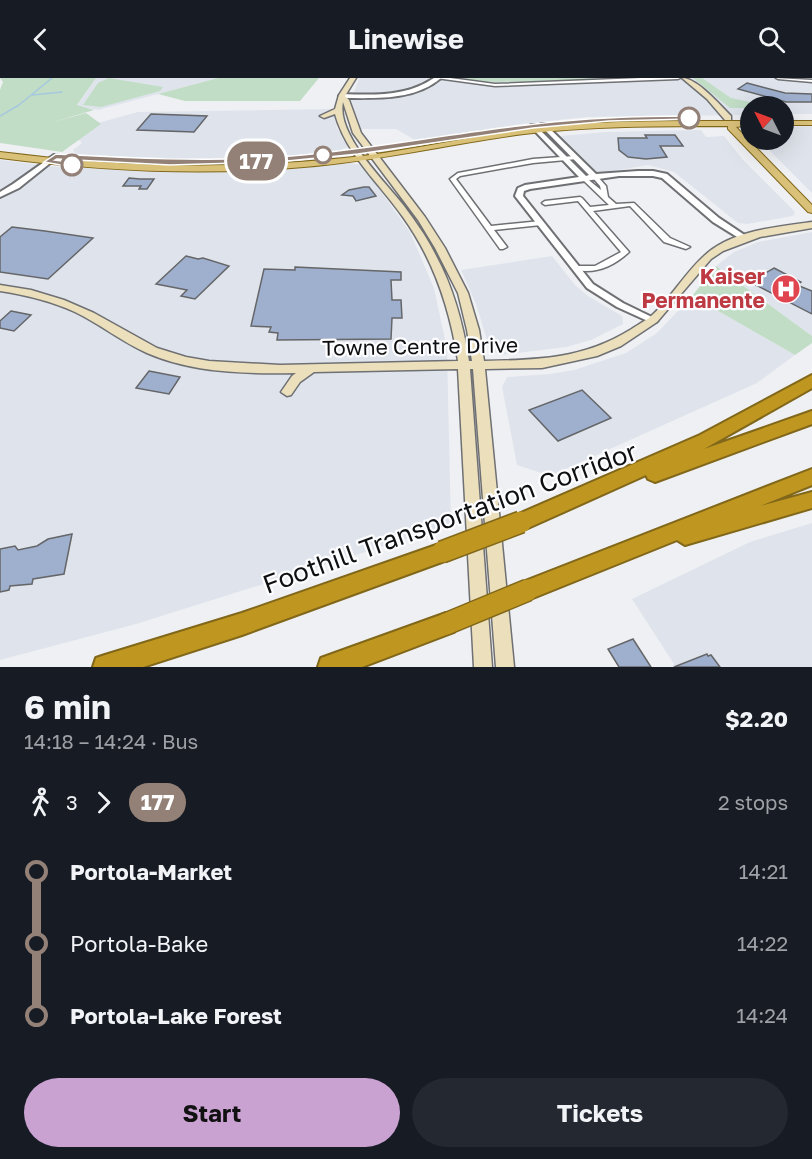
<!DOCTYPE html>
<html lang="en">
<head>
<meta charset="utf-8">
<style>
	:root { --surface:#171b24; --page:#242831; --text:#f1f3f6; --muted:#9ea1a6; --accent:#caa2d2 }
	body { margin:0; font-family:"Golos Text",sans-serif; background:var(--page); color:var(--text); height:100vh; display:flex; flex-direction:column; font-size:22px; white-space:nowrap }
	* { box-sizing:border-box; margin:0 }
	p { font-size:20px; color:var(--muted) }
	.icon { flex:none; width:33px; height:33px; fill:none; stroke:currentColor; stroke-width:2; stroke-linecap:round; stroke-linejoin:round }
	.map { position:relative; height:589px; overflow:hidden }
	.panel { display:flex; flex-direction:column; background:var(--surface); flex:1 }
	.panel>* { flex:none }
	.badge { padding:0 12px; border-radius:20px; font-size:21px; line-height:39px }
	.needle { width:39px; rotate:312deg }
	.controls { position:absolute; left:740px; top:18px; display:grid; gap:12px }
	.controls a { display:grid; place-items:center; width:54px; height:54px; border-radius:50%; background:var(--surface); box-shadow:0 6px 24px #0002; font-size:30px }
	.map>.badge { position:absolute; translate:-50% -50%; box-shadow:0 0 0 3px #fff }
	.legs { display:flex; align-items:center; gap:9px; height:66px; padding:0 24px; font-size:20px }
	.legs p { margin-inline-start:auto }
	.head { display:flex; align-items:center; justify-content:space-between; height:102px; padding:0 24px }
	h1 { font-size:33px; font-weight:700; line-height:45px }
	.action { display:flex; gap:12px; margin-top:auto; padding:12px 24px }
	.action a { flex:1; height:69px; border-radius:36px; background:var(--accent); color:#111; font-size:24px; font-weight:700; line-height:69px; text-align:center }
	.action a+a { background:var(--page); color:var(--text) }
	ul { padding:0 24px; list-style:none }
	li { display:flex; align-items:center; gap:21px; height:72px; font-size:22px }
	li i { display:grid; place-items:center; width:9px; height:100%; margin:0 8px; background:currentColor }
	li i::after { content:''; width:15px; height:15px; margin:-8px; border:4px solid; border-radius:50%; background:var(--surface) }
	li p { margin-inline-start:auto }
	li:first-child i { background:linear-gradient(#0000 50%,currentColor 0) }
	li:last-child i { background:linear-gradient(currentColor 50%,#0000 0) }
	header { display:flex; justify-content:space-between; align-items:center; height:78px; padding:0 24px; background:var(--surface); font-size:27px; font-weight:700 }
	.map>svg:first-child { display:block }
	.built { fill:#dfe4ec }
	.green { fill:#c1ddc6 }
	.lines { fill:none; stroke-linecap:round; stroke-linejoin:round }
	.stream { stroke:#a6c8de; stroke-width:1.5 }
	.building { fill:#9fb0cf; stroke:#656668; stroke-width:1.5 }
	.minor-casing { stroke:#6f7073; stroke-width:3 }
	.tertiary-casing { stroke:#6f7073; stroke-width:4 }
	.secondary-casing { stroke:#6f7073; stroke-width:3 }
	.primary-casing { stroke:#81671a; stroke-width:2 }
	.motorway-casing { stroke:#81671a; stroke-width:4 }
	.minor { fill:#fff; fill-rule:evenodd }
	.tertiary { fill:#fff; fill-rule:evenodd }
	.secondary { fill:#ece0bc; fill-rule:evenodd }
	.primary { fill:#d9c179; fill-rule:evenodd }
	.motorway { fill:#bf9720; fill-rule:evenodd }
	.motorway-bridge-casing { stroke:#81671a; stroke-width:24; stroke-linecap:butt }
	.motorway-bridge { stroke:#bf9720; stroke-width:21 }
	.line-1 { fill:#938177; stroke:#fff; stroke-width:1.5 }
	.stop-1-dot { fill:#fff; stroke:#938177; stroke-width:3 }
	.labels { text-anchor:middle; stroke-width:4.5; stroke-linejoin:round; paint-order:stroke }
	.health-label { font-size:21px; font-weight:bold; fill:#be3a42; stroke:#fdfdff; text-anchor:end }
	.street-label { font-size:21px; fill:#0e0f10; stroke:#fdfdff }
	.near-street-label { font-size:26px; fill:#0e0f10; stroke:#fdfdff }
</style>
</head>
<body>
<header><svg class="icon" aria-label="back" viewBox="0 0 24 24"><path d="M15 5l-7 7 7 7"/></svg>Linewise<svg class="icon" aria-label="search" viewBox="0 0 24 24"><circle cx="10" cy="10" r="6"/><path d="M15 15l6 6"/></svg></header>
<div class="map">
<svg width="812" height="589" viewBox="0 0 812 589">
	<rect width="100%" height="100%" fill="#eff0f3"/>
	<g class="built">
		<polygon points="96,0 218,0 98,32 77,28"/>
		<polygon points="359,0 812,0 812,36 783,36 783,28 750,28 750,37 587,39 521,46 415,62 396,51 361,51 351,22"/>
		<polygon points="333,31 337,50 348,69 338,73 286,78 183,82 76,76 73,72 82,65 76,58 94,46 138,34"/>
		<polygon points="812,48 812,115 759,62 783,62 783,49"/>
		<polygon points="701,52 706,59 724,58 743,82 795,134 793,138 747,146 738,145 674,94 648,87 602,95 592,92 560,58 606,54"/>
		<polygon points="0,82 59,89 205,94 350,85 362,87 410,154 434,210 447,271 451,447 136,546 0,582"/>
		<polygon points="812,154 812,258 716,188 734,174 758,164"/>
		<polygon points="552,178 575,207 588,218 622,238 623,246 591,262 566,269 501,277 490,272 476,226 461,192"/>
		<polygon points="692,218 795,277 757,305 550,398 517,387 502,309 507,299 550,296 574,292 626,275 657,255"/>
		<polygon points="812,445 812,589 672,589 674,586 632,521 750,464"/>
	</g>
	<g class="green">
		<polygon points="0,0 96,0 77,27 94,32 50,45 86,35 101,46 62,74 0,65 0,12 3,4"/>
		<polygon points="109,0 163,9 160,13 101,29 83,27 98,5"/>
		<polygon points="218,0 319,0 300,23 185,23 158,16"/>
		<polygon points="454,0 640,0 495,4"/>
		<polygon points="693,0 702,0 731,20 770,28 750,28 750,33 742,30 730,30"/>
		<polygon points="716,188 812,258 812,265 795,277 692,218"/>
	</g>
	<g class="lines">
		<g class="stream">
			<polyline points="32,17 62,14"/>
			<polyline points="0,38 19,27 52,0"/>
		</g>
	</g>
	<g class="building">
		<polygon points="747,5 785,15 812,16 812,24 786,24 738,11"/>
		<polygon points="151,36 207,38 194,54 137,52"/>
		<polygon points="645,57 675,57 683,68 660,68 667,79 646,81 628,79 619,72 618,60 647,60"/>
		<polygon points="129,100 140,101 154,101 147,111 139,111 141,108 123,108"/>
		<polygon points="364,109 369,109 376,118 356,123 353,118 342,117 349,112"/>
		<polygon points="12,149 45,153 93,160 48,201 0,194 0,159"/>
		<polygon points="186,178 198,181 203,180 229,188 195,221 181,218 187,212 156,206"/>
		<polygon points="295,189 401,194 401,202 391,202 392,222 401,222 402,240 392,240 391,261 277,262 278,255 269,254 271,249 251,248 264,191 295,192"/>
		<polygon points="774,190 801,204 797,207 812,213 812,236 750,204"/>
		<polygon points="11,233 31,237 14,253 0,250 0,243"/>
		<polygon points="149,293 180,299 169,316 136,310"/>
		<polygon points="582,312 611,340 558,363 529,332"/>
		<polygon points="72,456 64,496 33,501 32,506 10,508 9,512 0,514 0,471 15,468 18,472 37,468 48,461"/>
		<polygon points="633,561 651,589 619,589 608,571"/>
		<polygon points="707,576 708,578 711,577 720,589 674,589"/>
	</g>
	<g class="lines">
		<g class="minor-casing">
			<g id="minor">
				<polygon points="436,0 450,0 495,6 641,0 680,0 678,1 495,8"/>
				<polygon points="776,0 812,2 812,4 778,1"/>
				<polygon points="575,78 578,80 577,81 533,85 460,98 456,101 491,148 541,143 544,145 541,147 494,152 507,169 503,171 500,171 450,101 458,95 533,81"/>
				<path d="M585,99l16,13 -1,-4 -7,-8 5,-1 8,9 2,11 8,7 18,-1 36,35 20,9 -4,2 -22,-7 -34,-36 -37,5 36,41c-14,13 -32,22 -52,18v-4h18l26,-14 -43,-51 -33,4 -3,-2 3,-2 35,-4 2,1 8,9 19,-2 -26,-25v-2z"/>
			</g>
		</g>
		<g class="tertiary-casing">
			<g id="tertiary">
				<path d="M434,0h7c-27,23 -65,20 -99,20l-3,-2 3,-2c32,1 64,3 92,-16z"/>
				<polygon points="541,46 545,46 596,96 638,93 653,93 667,96 719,140 749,160 745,162 742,162 713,144 662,100 653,98 619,98 530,111 524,113 523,118 593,206 623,225 658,242 656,244 650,244 617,229 587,210 515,118 518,110 525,107 579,99 531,49 531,47 535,47 586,98 589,97 541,48"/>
				<polygon points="54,77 59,78 19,110 0,119 0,114 13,106"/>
			</g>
		</g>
		<g class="secondary-casing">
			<g id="secondary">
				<path d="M350,0h6l-11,18 4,4 12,33 64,84 20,31 23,45 11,37 5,31c53,-1 99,-2 146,-31 6,-4 13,-8 19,-12 21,-18 35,-44 55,-62 27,-26 73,-29 108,-34v6l-52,9 -37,14 -12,8 -54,63 -36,24 -24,10 -55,12 -57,1 29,298h-18l-23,-298h-3l22,298h-18l-16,-298 -144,3 -14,10 -9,13 -4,1 -6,-4 11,-16 4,-3c-49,1 -103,0 -149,-20 -25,-11 -47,-29 -72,-41 -24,-11 -49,-17 -75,-21v-6l31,5 33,10 30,13 63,35 29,9 23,4 71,4 178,-4c-8,-52 -24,-101 -55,-144 -24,-34 -57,-63 -68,-103l-11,4 -4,-2 15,-7 4,-14zM343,24l10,31 65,87 17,28 23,45 9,37 5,31h-3c-6,-38 -16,-75 -35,-109 -8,-16 -19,-31 -30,-46 -19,-25 -68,-71 -61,-104z"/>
				<path d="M682,0c15,0 38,27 49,38v4h-6l-18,-21z"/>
			</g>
		</g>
		<g class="primary-casing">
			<g id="primary">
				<path d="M750,43v4l-14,2 76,78v8l-4,-1 -80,-83v-3c-68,0 -137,0 -204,8 -74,10 -146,27 -220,33 -102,9 -203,4 -304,-9v-6c115,15 229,18 344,6 69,-7 137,-25 206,-32 67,-6 134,-5 200,-5z"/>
				<rect x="783" y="43" width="29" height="4"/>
			</g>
		</g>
		<g class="motorway-casing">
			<g id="motorway">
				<polygon points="812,297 812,310 704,371 812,333 812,346 655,404 648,401 646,397 528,450 521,453 514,450 511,444 514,438 700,357"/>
				<polygon points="812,391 812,407 760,428 812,414 812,430 685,467 677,462 528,522 520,519 517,512 520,505"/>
				<polygon points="442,465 450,467 453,474 450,481 242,557 143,589 93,589 96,580 105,577 242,535"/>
				<polygon points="446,535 454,538 458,546 454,554 362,589 318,589 321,580"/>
			</g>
		</g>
		<use href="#minor" class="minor"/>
		<use href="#tertiary" class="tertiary"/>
		<use href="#secondary" class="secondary"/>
		<use href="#primary" class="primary"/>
		<use href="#motorway" class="motorway"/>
		<g class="motorway-bridge-casing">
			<g id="motorway-bridge">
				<polyline points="442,474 521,444"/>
				<polyline points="446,546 528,512"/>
			</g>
		</g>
		<use href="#motorway-bridge" class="motorway-bridge"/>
	</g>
	<path class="line-1" d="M689,38l2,3 -82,2 -76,7 -175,26 -81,8 -107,3 -113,-6 -2,1 20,3 1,2 -4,2 -28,-5 12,-8c74,4 148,8 222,3 86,-6 171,-24 257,-33 51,-6 102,-8 154,-8z"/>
	<defs>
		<g id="hospital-disc" transform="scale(1.5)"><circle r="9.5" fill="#e0444e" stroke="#fdfdff"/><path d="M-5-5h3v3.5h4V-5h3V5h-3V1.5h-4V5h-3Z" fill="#fff"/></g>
	</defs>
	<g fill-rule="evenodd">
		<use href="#hospital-disc" x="786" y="211"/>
	</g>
	<g class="stop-1-dot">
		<circle cx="689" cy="40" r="10"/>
		<circle cx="323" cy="77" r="8"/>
		<circle cx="72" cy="87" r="10"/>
	</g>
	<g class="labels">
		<g class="health-label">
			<text x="765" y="206">Kaiser<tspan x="765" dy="24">Permanente</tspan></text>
		</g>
		<g class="street-label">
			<text transform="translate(420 269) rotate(-1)" y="7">Towne Centre Drive</text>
		</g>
		<g class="near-street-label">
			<text transform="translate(450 440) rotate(-20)" y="9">Foothill Transportation Corridor</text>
		</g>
	</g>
</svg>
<div class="controls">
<a><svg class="needle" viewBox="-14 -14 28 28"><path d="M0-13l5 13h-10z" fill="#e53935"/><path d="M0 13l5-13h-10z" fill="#9ea1a6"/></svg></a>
</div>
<b class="badge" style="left:256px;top:83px;background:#938177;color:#fff">177</b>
</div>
<section class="panel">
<div class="head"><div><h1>6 min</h1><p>14:18 – 14:24 · Bus</p></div><b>$2.20</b></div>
<div class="legs"><svg class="icon" aria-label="walk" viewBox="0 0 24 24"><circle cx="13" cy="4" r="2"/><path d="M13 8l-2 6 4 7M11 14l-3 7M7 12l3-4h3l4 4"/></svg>3<svg class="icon" aria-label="forward" viewBox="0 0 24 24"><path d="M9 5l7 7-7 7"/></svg><b class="badge" style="background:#938177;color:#fff">177</b><p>2 stops</p></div>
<ul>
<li><i style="color:#938177"></i><b>Portola-Market</b><p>14:21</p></li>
<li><i style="color:#938177"></i><span>Portola-Bake</span><p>14:22</p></li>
<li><i style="color:#938177"></i><b>Portola-Lake Forest</b><p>14:24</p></li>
</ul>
<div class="action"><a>Start</a><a>Tickets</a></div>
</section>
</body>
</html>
